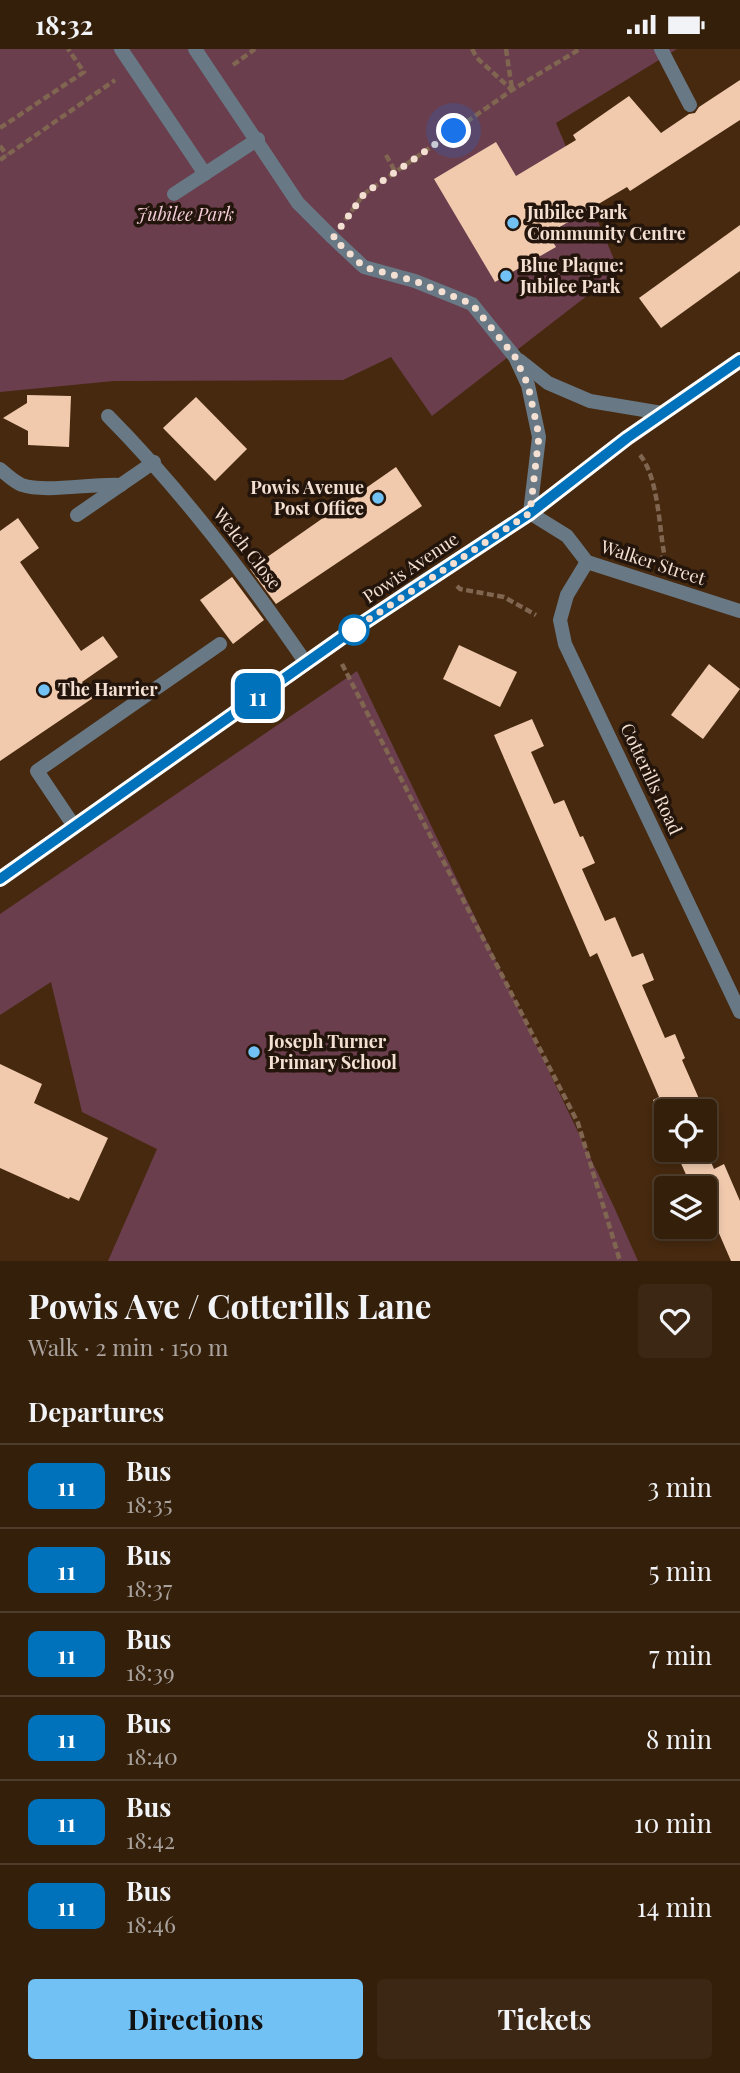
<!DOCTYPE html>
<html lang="en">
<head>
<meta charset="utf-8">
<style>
	:root { --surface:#341f0b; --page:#3c2714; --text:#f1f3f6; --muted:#a9a29d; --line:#4e3d2c; --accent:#72c1f5 }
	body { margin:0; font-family:"Playfair Display",serif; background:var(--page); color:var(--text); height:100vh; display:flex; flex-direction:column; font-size:26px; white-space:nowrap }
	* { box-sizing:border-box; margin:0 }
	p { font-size:23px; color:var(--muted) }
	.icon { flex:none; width:38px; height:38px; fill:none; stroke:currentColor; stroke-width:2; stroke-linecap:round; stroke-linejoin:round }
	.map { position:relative; height:1212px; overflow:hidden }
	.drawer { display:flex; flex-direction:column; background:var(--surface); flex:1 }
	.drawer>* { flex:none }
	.badge { padding:0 14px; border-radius:10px; font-size:24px; line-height:46px }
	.controls { position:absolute; left:654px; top:1050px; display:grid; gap:14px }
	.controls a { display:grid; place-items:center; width:63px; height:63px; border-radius:7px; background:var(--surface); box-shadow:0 4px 10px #0003,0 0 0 2px var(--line); font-size:35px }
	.you { position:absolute; width:35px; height:35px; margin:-18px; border:5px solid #fff; border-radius:50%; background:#1a73e8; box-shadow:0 0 0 10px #1a73e833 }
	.map>.badge { position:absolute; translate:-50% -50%; box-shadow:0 0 0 4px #fff }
	h2 { padding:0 28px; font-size:26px; line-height:63px }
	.round { display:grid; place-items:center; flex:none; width:74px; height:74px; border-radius:7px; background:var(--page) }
	.headline { display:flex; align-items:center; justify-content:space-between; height:119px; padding:0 28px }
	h1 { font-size:33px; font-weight:700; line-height:52px }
	.action { display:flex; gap:14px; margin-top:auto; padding:14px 28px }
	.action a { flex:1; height:80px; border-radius:7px; background:var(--accent); color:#111; font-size:28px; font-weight:700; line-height:80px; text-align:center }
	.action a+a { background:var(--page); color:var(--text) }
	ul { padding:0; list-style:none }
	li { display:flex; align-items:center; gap:21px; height:84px; padding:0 28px; border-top:2px solid var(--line) }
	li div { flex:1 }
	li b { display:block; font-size:26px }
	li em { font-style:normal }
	li .badge { min-width:77px; font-weight:700; text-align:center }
	.status { display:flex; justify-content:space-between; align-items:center; height:49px; padding:0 35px; background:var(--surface); direction:ltr }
	.status svg { height:19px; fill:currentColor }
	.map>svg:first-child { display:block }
	.green { fill:#6a3e4d }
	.building { fill:#f1caae }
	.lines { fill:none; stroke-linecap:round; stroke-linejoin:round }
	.path { stroke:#806650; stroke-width:4.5; stroke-dasharray:7 3.5; stroke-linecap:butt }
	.service { stroke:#687884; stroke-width:14 }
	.minor { stroke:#687884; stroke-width:14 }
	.line-casing { stroke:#fff; stroke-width:16 }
	.line { stroke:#0072bc; stroke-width:10 }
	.walk { stroke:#f4e0d2; stroke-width:7; stroke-dasharray:0 12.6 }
	.poi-dot { fill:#72c1f5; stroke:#23150b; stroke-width:2.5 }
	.stop-dot { fill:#fff; stroke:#0072bc; stroke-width:3.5 }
	.labels { text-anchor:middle; stroke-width:7; stroke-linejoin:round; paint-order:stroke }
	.poi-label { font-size:18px; font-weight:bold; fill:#f4e0d2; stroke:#23150b; text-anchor:start }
	.park-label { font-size:18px; font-style:italic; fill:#f3cdd8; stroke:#23150b }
	.street-label { font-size:18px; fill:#f4e0d2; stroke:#23150b }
</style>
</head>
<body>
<div class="status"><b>18:32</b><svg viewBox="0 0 49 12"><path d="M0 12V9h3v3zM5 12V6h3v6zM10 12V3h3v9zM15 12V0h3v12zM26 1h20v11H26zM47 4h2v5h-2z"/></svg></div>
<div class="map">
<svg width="740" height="1212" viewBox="0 0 740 1212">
	<rect width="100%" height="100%" fill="#46290f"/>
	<g class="green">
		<polygon points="0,0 677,0 556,74 619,222 432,367 391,308 343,331 114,332 0,343"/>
		<polygon points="357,622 614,1158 638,1212 108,1212 157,1100 82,1063 51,933 0,966 0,865"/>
	</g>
	<g class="building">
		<polygon points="740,31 740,71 630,142 627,138 548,185 556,198 495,233 434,130 496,93 516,127 576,91 573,86 629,47 661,84 689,65 695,64 699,58"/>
		<polygon points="740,176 740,222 661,279 639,249"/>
		<polygon points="27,346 71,347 69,398 28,396 28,382 3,369 27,354"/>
		<polygon points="196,348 247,400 215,432 163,379"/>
		<polygon points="396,418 422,457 276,555 250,520"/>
		<polygon points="18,469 39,499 20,513 81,602 103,587 118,608 82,633 93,649 0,712 0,482"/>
		<polygon points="232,528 264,571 233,595 200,551"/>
		<polygon points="459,596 517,623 500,658 443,630"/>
		<polygon points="709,615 740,640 703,690 671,666"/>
		<polygon points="532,670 544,697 531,703 554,755 564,751 580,788 583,787 595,814 582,820 605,872 615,868 632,908 643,904 654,931 642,936 665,989 675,985 685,1009 682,1011 704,1061 667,1062 667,1081 653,1051 659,1048 597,904 590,908 494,686"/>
		<polygon points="0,1015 42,1035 34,1054 108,1089 79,1152 70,1148 69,1150 0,1119"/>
		<polygon points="705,1099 714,1120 724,1115 740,1152 740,1212 731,1212 705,1152 705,1139 692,1139 675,1101"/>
	</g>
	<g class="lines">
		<g class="path">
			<polyline points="472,0 477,9 512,41"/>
			<polyline points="506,0 512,40"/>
			<polyline points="233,16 255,0"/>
			<polyline points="0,79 84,23 68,0"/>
			<polyline points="0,97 7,106"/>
			<polyline points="386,106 396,124"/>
			<polyline points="0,111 115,31"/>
			<polyline points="345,171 364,145 512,41 580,0"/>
			<path d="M640,406c18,22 19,70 24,98l-3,8"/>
			<polyline points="457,537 460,540 504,548 536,566"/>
			<polyline points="342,615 578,1074 620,1212"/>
		</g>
		<g class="service">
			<polyline points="121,0 205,125"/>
			<polyline points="195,0 298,154 333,189 364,218 415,232 472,255 515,308 528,336 539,388 530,464"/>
			<polyline points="661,0 690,56"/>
			<polyline points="174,145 258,90"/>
			<polyline points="519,311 548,334 590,352 662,364"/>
			<path d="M0,420c7,6 14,13 22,16 23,8 72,-2 99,0"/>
			<polyline points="74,777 37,722 220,595"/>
		</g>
		<g class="minor">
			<path d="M108,367c74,75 138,160 198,247"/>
			<polyline points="530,464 567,487 587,513 740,562"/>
			<polyline points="77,466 154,413"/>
			<polyline points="587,513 567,546 560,571 565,595 740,963"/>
			<polyline points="0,830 409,542 530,464 627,389 740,311"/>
		</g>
	</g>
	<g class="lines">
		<g class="line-casing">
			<polyline id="line" points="0,830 351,582 530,464 627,389 740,311"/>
		</g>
		<use href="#line" class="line"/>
		<polyline class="walk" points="354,581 351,582 530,464 539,387 528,336 515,308 472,255 415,232 364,218 333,189 364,145 454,82"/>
	</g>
	<g class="poi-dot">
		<circle cx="513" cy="174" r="7"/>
		<circle cx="506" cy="227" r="7"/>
		<circle cx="378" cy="449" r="7"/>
		<circle cx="44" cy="641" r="7"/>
		<circle cx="254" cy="1003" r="7"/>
	</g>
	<circle class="stop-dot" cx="354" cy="581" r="14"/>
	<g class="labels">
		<g class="poi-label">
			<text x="527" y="170">Jubilee Park<tspan x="527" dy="21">Community Centre</tspan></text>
			<text x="520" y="223">Blue Plaque:<tspan x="520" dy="21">Jubilee Park</tspan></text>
			<text x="364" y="445" text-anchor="end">Powis Avenue<tspan x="364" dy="21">Post Office</tspan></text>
			<text x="58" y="647">The Harrier</text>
			<text x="268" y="999">Joseph Turner<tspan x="268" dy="21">Primary School</tspan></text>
		</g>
		<g class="park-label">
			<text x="185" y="172">Jubilee Park</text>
		</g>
		<g class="street-label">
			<text transform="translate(247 500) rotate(52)" y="6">Welch Close</text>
			<text transform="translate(653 514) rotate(18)" y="6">Walker Street</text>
			<text transform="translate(411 519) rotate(-34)" y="6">Powis Avenue</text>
			<text transform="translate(651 730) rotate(65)" y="6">Cotterills Road</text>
		</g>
	</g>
</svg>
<div class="controls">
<a><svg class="icon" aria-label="locate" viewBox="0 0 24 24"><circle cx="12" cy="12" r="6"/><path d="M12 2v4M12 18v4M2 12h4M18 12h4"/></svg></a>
<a><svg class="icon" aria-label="layers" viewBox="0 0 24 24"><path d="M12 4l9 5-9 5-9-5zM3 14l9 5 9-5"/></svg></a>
</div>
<div class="you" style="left:454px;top:82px"></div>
<b class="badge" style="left:258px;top:647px;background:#0072bc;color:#fff">11</b>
</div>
<section class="drawer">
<div class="headline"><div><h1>Powis Ave / Cotterills Lane</h1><p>Walk · 2 min · 150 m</p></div><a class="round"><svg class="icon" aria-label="heart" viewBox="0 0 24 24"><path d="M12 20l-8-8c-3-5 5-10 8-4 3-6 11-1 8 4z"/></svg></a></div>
<h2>Departures</h2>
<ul>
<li><span class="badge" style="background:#0072bc;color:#fff">11</span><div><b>Bus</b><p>18:35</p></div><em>3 min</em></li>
<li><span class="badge" style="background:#0072bc;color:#fff">11</span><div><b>Bus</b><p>18:37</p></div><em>5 min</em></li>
<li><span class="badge" style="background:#0072bc;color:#fff">11</span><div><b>Bus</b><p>18:39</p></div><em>7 min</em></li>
<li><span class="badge" style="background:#0072bc;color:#fff">11</span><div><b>Bus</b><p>18:40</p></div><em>8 min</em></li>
<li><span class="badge" style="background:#0072bc;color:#fff">11</span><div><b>Bus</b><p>18:42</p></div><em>10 min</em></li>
<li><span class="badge" style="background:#0072bc;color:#fff">11</span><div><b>Bus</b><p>18:46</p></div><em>14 min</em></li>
</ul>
<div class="action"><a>Directions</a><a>Tickets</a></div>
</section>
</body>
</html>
